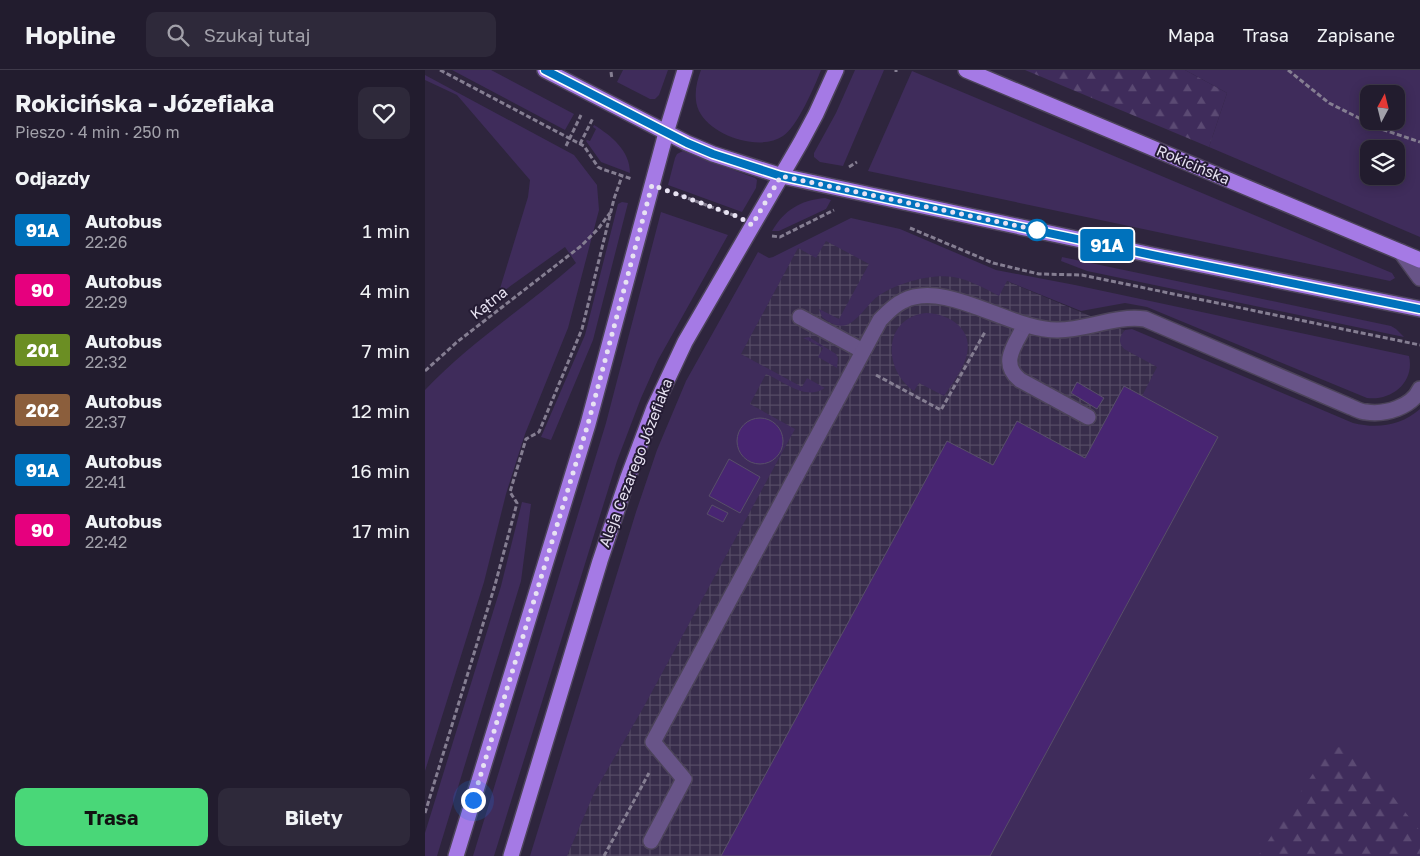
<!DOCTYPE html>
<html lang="pl">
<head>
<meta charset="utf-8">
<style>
	:root { --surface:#221c2e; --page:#2e293a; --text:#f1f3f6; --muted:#a2a1aa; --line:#3f3a4a; --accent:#49d778 }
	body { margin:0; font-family:"Golos Text",sans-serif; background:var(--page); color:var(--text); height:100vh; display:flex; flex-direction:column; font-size:19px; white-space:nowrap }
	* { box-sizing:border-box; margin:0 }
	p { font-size:16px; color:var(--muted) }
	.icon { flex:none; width:28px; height:28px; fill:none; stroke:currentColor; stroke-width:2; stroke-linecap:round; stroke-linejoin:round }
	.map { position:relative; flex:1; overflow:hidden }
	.sheet { display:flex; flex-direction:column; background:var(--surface); width:425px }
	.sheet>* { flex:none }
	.badge { padding:0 10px; border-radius:4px; font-size:18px; line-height:32px }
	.needle { width:32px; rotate:7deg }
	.buttons { position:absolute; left:935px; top:15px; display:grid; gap:10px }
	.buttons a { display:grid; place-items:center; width:45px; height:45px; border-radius:10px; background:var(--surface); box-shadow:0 2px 12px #0003,0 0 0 1px var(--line); font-size:25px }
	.you { position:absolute; width:25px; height:25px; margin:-12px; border:4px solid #fff; border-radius:50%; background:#1a73e8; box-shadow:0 0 0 8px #1a73e833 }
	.map>.badge { position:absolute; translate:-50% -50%; box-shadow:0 0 0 2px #fff }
	h2 { padding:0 15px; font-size:19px; line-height:45px }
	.round { display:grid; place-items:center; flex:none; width:52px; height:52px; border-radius:10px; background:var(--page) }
	.summary { display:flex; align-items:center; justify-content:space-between; height:85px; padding:0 15px }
	h1 { font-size:24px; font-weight:700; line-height:38px }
	.action { display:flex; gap:10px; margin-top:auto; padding:10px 15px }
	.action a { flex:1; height:58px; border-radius:10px; background:var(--accent); color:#111; font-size:20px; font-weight:700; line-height:58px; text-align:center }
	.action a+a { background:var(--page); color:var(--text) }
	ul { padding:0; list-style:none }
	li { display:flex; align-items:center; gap:15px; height:60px; padding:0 15px }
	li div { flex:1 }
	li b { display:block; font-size:19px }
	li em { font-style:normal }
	li .badge { min-width:55px; font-weight:700; text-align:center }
	header { display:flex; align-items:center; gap:30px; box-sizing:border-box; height:70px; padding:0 25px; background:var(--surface); border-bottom:1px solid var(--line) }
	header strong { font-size:24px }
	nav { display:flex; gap:28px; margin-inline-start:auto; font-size:18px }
	.search { width:350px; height:45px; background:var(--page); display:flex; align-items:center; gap:12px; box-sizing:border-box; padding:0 18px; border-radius:10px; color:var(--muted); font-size:19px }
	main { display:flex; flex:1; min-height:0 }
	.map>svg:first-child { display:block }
	.industrial { fill:url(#industrial-grid) }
	.green { fill:#3f2c5b; fill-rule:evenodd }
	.forest { fill:url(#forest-firs) }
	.building { fill:#482572; stroke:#584f69 }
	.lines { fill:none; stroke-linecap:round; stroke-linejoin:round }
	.minor-casing { stroke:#4c435a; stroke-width:18 }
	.major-casing { stroke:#4c435a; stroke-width:18 }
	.path { stroke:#857e92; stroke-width:3; stroke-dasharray:5 2.5; stroke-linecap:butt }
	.minor { stroke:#685488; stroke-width:15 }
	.major { stroke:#a57ae5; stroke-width:15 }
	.line-casing { stroke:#fff; stroke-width:11 }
	.line { stroke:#0072bc; stroke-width:8 }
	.walk { stroke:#e7e2f2; stroke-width:5; stroke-dasharray:0 9 }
	.stop-dot { fill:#fff; stroke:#0072bc; stroke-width:2.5 }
	.labels { text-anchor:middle; stroke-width:4; stroke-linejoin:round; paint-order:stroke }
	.street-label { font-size:15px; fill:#e7e2f2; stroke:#241b33 }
</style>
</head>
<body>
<header>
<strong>Hopline</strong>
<div class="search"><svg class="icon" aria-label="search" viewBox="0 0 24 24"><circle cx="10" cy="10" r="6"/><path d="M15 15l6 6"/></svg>Szukaj tutaj</div>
<nav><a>Mapa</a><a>Trasa</a><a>Zapisane</a></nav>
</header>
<main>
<section class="sheet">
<div class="summary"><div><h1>Rokicińska - Józefiaka</h1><p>Pieszo · 4 min · 250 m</p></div><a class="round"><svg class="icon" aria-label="heart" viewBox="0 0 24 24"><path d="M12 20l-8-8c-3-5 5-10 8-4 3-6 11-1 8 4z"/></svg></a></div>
<h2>Odjazdy</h2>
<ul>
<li><span class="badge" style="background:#0072bc;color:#fff">91A</span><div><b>Autobus</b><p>22:26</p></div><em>1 min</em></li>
<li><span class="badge" style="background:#e6007e;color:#fff">90</span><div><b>Autobus</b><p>22:29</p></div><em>4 min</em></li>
<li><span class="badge" style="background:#6b8e23;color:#fff">201</span><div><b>Autobus</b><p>22:32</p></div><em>7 min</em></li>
<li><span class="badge" style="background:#8b5e3c;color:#fff">202</span><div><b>Autobus</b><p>22:37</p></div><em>12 min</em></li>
<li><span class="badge" style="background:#0072bc;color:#fff">91A</span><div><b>Autobus</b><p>22:41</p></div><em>16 min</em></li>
<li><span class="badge" style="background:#e6007e;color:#fff">90</span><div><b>Autobus</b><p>22:42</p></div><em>17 min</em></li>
</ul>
<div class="action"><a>Trasa</a><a>Bilety</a></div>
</section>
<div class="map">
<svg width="995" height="786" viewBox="0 0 995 786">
	<defs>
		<pattern id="industrial-grid" width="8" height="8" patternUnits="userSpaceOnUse" patternTransform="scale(1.25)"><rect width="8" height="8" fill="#382d4b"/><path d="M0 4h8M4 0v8" fill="none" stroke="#554b65"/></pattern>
		<pattern id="forest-firs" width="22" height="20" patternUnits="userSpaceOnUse" patternTransform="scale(1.25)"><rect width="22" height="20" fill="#3f2c5b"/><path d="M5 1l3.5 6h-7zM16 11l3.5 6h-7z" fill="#5b4a73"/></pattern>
	</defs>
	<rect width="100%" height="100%" fill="#2e253d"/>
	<polygon class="industrial" points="443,153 847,322 594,786 138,786 339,192 395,165"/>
	<g class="green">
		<polygon points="27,0 66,0 149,44 140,60"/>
		<polygon points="198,0 243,0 234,25 230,29 225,29 192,12"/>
		<path d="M276,0h120c-6,16 -24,57 -38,66 -23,16 -72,0 -84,-25 -6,-13 -3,-28 2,-41z"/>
		<polygon points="430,0 459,0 418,96 395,92 389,87 389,83 411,43"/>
		<path d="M760,0h235v167l-211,-90 18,-54zM944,24h27v27h-27zM944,79h27v27h-27z"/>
		<polygon points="487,1 967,203 970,208 965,211 443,101"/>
		<path d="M0,5l149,80 23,30 2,25 -31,118 -43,106 -19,60 -22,88 -59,189v-381c45,-48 101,-83 151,-127l-11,-16 -67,48 30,-98 2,-17 -73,-85 -32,-15z"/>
		<path d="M169,55c18,11 36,26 36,48l-29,-11 -15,-21 1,-1 3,1 6,-12 -3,-2z"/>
		<polygon points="258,81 330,108 332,110 331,118 317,142 243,115 250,88 252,84"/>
		<path d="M400,128l6,2 -5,9 -47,22h-7c12,-21 29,-31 53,-33z"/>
		<polygon points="197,132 203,133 168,270 126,370 116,367 160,265 193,134"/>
		<polygon points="236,142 303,165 233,290 216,328 192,391 69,786 48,786 181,353"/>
		<path d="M426,148l49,11 96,41 79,15 334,71c6,26 -17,45 -42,42l-220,-91 -22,-4 -44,8 -74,-30 -8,15c-15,-8 -29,-16 -46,-19 -22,-4 -59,7 -76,20 -10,8 -20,25 -31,28 -8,3 -18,-3 -24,-8l-3,-8 20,10 30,-55 -43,-23 -10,17 -18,-10 -57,106 61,33 5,-9 18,10c-20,13 -40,-6 -59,-14l-16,30 45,25 -153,281 -47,81 -28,65h-37l106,-344 21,-62 29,-69 72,-129 11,6 4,-1z"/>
		<polygon points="637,187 966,256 971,259 979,267 662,201 636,191"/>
		<path d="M501,243c25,1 49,17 40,45 -5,14 -14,26 -22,38l-25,-13 -5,8c-31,-21 -32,-73 12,-78z"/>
		<path d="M707,259l221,94c24,6 48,3 67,-14v447h-430l228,-419 -76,-41 15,-29 -33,-18c-6,-7 -5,-12 1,-19z"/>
		<polygon points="384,267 411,284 413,288 412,298 393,287 398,278 378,268"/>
		<polygon points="97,432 106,434 96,511 12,786 0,786 0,763 76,516"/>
	</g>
	<g class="forest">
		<polygon points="600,0 760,0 802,23 784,77"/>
		<polygon points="914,677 928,680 936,686 995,761 995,786 833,786 903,681"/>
	</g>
	<g class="building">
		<polygon points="652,312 679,328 672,339 646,323"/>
		<polygon points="699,316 793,367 565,786 296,786 522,371 568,395 592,351 660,388"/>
		<circle cx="335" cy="371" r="23"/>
		<polygon points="304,389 335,407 315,443 284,426"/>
		<polygon points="287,435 303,443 298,452 282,444"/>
	</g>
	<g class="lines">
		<g class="minor-casing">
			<g id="minor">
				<polyline points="976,182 995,208"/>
				<polyline points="375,247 438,281"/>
				<path d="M600,255c-10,20 -26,38 -5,55l68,37"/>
				<path d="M226,771l33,-62 -31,-37 227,-422c7,-7 14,-15 23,-19 43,-22 108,30 155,29 29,0 57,-15 87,-11l206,88c5,2 10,5 15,5 19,3 46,-5 54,-23"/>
			</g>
		</g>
		<g class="major-casing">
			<g id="major">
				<polyline points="120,0 262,73 288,84 357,106 727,185 995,239"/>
				<polyline points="541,0 995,190"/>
				<polyline points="31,786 163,354 241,63 260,0"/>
				<polyline points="86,786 175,491 202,410 229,338 260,272 376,72 391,44 411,0"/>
			</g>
		</g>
		<g class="path">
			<polyline points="15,0 159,76 173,97 177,99 207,109"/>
			<polyline points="471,0 471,2"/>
			<polyline points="863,0 904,33 956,59 995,72"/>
			<polyline points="186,2 187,9"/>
			<polyline points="155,74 168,48"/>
			<polyline points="141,76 156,45"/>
			<polyline points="424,97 432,92"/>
			<polyline points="249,123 308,145"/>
			<polyline points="485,158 568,193 614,204 657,205 995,275"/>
			<polyline points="347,166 355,167 409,140"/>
			<polyline points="0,301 32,272 156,176 173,159 185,143"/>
			<polyline points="451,305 516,340 560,262"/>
			<polyline points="0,743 70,515 92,433 85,422 101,369 114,362 157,259 189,129 197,106"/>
			<polyline points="179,786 224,703"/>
		</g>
		<use href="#minor" class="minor"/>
		<use href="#major" class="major"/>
	</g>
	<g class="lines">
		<g class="line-casing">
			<polyline id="line" points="120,0 262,73 288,84 356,106 727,185 995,239"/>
		</g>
		<use href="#line" class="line"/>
		<polyline class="walk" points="48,730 163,354 227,115 314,147 327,155 356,106 612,160"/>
	</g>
	<circle class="stop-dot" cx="612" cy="160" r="10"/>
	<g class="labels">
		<g class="street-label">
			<text transform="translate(768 95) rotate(23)" y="5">Rokicińska</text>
			<text transform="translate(64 233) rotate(-38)" y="5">Kątna</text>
			<text transform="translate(211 393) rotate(-69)" y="5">Aleja Cezarego Józefiaka</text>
		</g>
	</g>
</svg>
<div class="buttons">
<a><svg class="needle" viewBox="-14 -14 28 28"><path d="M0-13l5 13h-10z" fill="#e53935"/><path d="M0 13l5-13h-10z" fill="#a2a1aa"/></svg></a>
<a><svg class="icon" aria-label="layers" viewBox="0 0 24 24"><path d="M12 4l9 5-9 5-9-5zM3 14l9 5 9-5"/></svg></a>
</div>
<div class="you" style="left:48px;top:730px"></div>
<b class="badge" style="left:682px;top:175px;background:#0072bc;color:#fff">91A</b>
</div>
</main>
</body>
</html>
